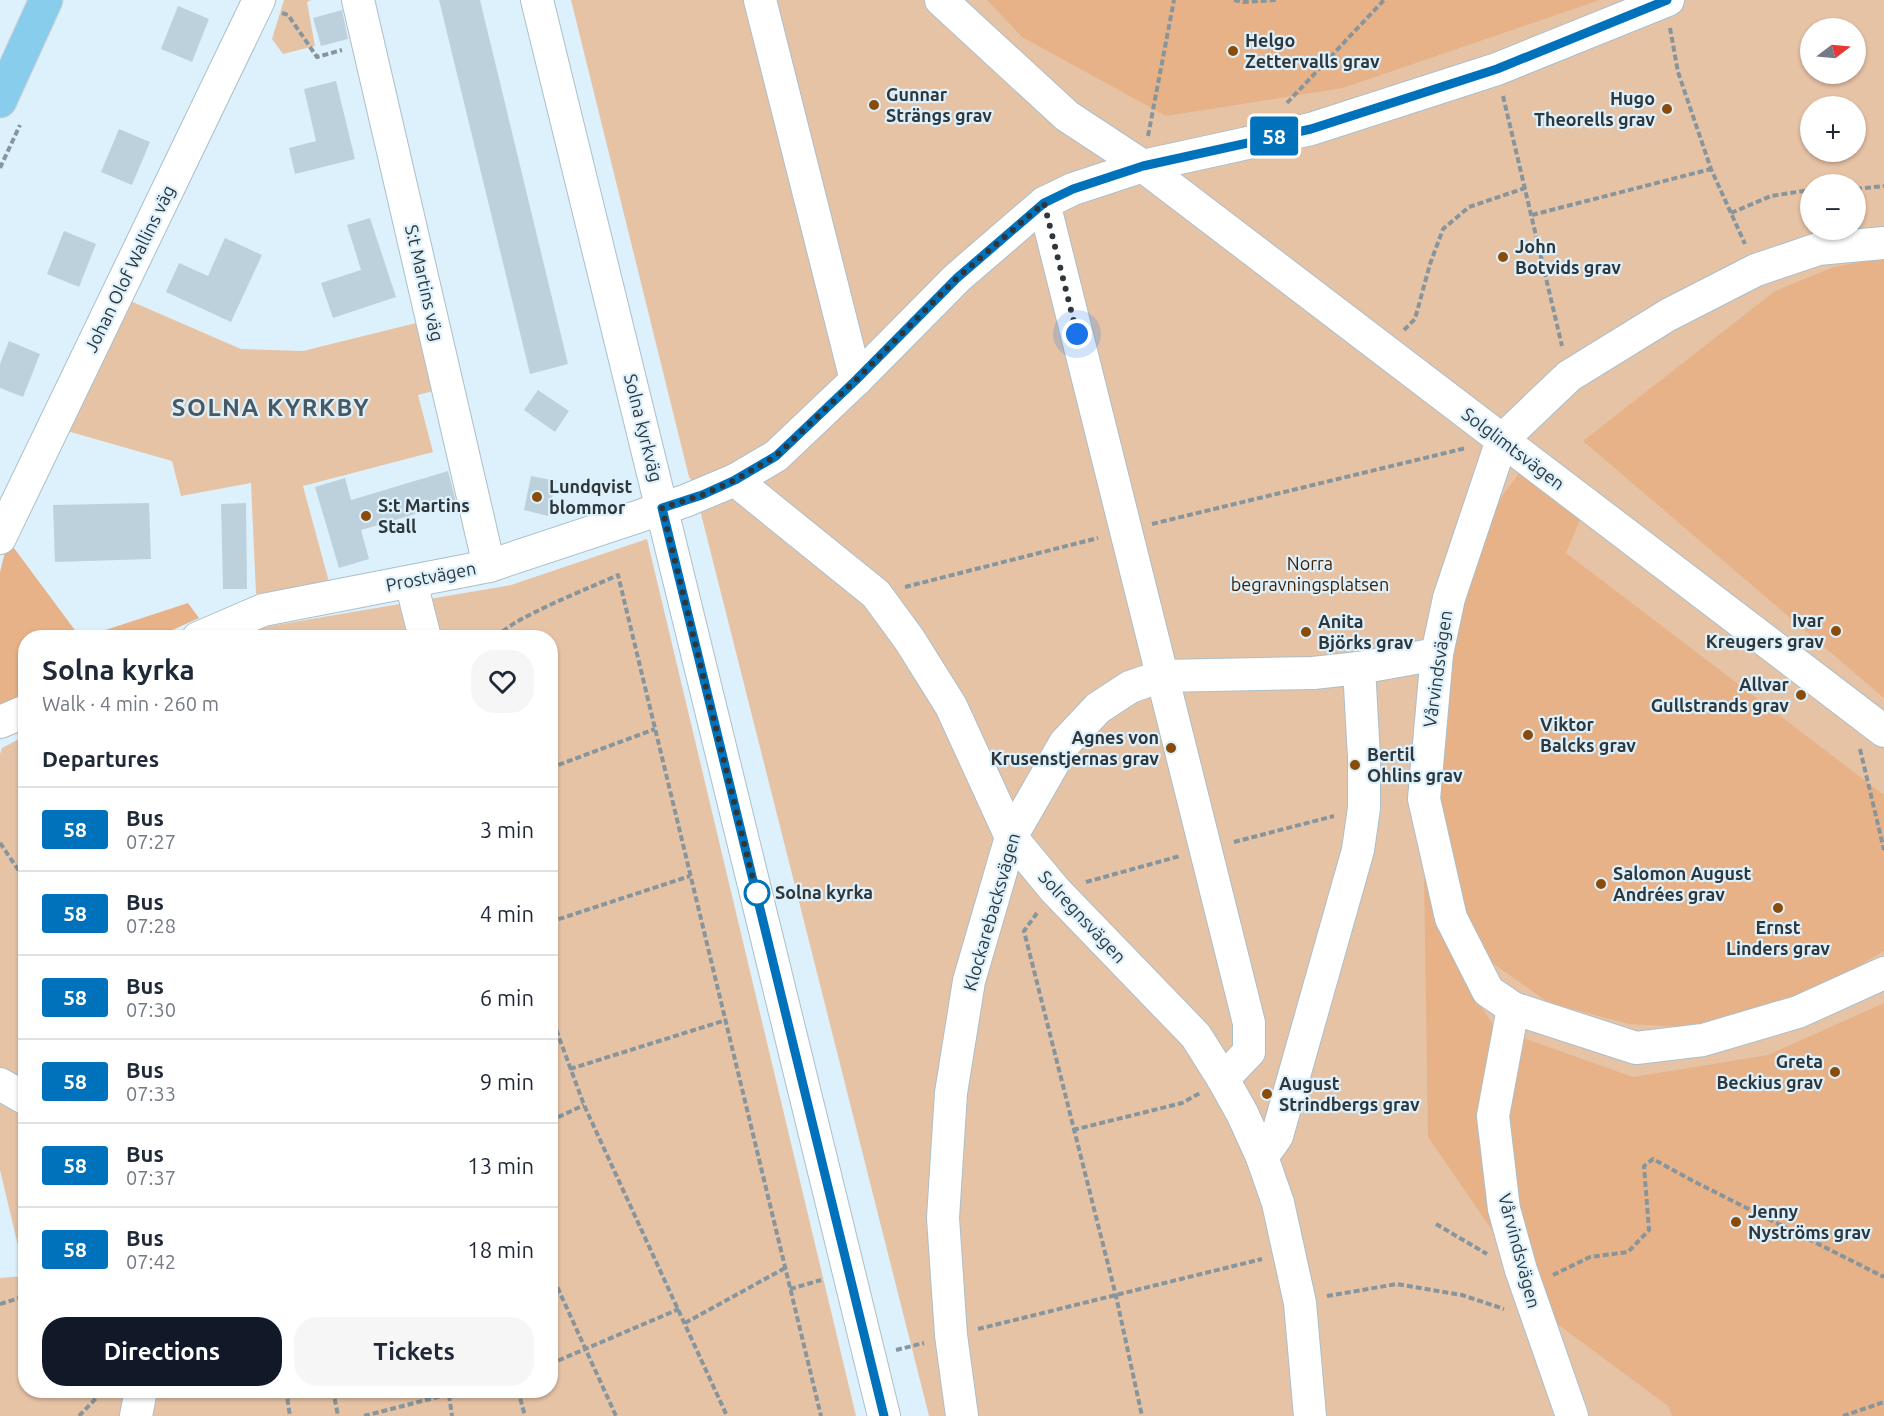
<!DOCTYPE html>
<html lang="en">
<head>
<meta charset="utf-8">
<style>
	:root { --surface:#fff; --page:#f6f6f7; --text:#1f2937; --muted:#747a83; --line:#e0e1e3; --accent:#111827 }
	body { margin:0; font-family:Ubuntu,sans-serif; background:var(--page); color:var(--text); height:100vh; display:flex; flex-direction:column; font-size:22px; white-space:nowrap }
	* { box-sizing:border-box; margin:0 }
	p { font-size:20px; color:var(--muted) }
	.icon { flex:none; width:33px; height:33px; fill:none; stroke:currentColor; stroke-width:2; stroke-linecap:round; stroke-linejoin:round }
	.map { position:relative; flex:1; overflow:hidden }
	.panel { position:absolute; left:18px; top:630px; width:540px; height:768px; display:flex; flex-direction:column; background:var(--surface); border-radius:24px; box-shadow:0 2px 4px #0004 }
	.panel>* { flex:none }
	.badge { padding:0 12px; border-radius:4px; font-size:21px; line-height:39px }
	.needle { width:39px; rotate:74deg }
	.buttons { position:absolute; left:1800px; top:18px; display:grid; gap:12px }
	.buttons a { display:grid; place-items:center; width:66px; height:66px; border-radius:50%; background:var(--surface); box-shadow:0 2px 4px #0004; font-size:30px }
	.you { position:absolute; width:30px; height:30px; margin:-15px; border:4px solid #fff; border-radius:50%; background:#1a73e8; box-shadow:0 0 0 9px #1a73e833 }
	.map>.badge { position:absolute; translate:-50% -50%; box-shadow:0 0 0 3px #fff }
	h2 { padding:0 24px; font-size:22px; line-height:54px }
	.round { display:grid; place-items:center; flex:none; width:63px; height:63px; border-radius:24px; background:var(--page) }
	.overview { display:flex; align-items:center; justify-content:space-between; height:102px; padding:0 24px }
	h1 { font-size:28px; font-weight:600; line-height:45px }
	.primary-button { display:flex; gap:12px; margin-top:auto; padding:12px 24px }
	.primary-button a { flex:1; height:69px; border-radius:24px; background:var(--accent); color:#fff; font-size:24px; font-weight:600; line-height:69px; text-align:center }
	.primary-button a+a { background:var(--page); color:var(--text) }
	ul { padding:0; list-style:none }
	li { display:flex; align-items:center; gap:18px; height:84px; padding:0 24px; border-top:2px solid var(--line) }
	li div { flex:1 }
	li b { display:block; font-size:22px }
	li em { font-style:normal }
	li .badge { min-width:66px; font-weight:700; text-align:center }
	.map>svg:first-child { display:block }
	.green { fill:#e7c3a6; fill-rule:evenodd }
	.forest { fill:#e7b287 }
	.building { fill:#bdd1dc }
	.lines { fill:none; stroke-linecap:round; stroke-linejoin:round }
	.minor-casing { stroke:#abbfca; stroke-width:34 }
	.major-casing { stroke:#d1d3d4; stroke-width:35 }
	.path { stroke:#87959d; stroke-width:4; stroke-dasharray:6 3; stroke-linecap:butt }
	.minor { stroke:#fff; stroke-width:32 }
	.major { stroke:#88cdec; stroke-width:33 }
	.line-casing { stroke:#fff; stroke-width:14 }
	.line { stroke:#0072bc; stroke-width:9 }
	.walk { stroke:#2f373b; stroke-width:6; stroke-dasharray:0 10.8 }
	.poi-dot { fill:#894c0a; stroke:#ddf1fd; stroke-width:2 }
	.stop-dot { fill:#fff; stroke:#0072bc; stroke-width:3 }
	.labels { text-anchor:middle; stroke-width:4.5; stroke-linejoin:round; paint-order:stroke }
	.poi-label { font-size:18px; font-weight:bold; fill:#2f373b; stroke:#ddf1fd; text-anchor:start }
	.street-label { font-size:18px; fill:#2f373b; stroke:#ddf1fd }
	.park-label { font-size:18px; fill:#422000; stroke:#ddf1fd }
	.stop-label { font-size:18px; font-weight:bold; fill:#2f373b; stroke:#ddf1fd; text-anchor:start }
	.district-label { font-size:24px; font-weight:bold; letter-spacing:1.5px; fill:#485963; stroke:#ddf1fd }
</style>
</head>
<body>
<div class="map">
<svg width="1884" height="1416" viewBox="0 0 1884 1416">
	<rect width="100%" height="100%" fill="#ddf1fd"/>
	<g class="green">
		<polygon points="284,0 311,0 307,2 315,46 283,54 272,39"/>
		<path d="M571,0h1313v1416h-955l-229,-906 2,-15 -13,-18zM1810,28h46v46h-46zM1810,106h46v46h-46zM1810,184h46v46h-46z"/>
		<polygon points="128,300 241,349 303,351 416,323 433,391 418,395 433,452 303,486 329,582 256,594 251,483 181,496 172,461 67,431"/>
		<polygon points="647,539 856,1416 0,1416 0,1278 25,1276 26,1390 550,1390 550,638 231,637 252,629 511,585"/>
		<polygon points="25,736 25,1275 0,1170 0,754 2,748"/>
	</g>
	<g class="forest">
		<polygon points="987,0 1600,0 1343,88 1166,116 1022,37"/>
		<polygon points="1884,257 1884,698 1583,441 1775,291 1834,267"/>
		<polygon points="1523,468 1583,513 1566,553 1884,795 1884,951 1836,979 1715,1029 1629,1024 1549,1003 1491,962 1455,894 1439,821 1457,582 1488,515"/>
		<polygon points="8,540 80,637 26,638 25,696 3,707 0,704 0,572"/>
		<polygon points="188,603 199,618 157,637 84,637"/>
		<polygon points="1424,874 1463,979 1495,1028 1633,1077 1768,1055 1884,1003 1884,1416 1672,1416 1668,1406 1556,1323 1428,1137"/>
	</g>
	<g class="building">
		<polygon points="439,0 480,0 568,364 530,374"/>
		<polygon points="178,6 209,19 192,62 161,49"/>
		<polygon points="342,10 348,39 321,46 313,18"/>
		<polygon points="336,81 355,159 295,174 289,148 316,141 304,89"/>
		<polygon points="119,129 150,142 132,185 101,172"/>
		<polygon points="370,218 396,297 333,318 321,283 361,270 347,225"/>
		<polygon points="64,231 96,244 79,287 47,274"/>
		<polygon points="225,238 262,255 231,322 166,292 179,263 208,276"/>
		<polygon points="9,341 40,354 23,397 0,388 0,364"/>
		<polygon points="538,390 569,411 555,432 524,410"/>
		<polygon points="448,471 456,502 361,530 369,559 339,568 315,487 345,478 351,500"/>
		<polygon points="531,476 556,481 548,516 524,510"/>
		<polygon points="149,503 151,559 55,562 53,505"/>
		<polygon points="246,503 247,589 223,589 221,504"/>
	</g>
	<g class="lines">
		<g class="minor-casing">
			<g id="minor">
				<polyline points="358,0 489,566"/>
				<polyline points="537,0 884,1416"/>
				<polyline points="760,0 856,380"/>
				<polyline points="941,0 1067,116 1143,166 1884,731"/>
				<polyline points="1044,203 1249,1023 1249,1052 1223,1079"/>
				<polyline points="735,480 876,594 909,639 951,706 1011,837 1055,890 1196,1036 1223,1079 1242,1113 1262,1157 1278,1203 1300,1303 1310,1416"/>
				<polyline points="0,538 259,0"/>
				<polyline points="411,582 425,638"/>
				<polyline points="198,638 263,610 489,566 685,501 735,480 776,456 856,380 957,278 1044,203 1073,189 1143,166 1311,129 1497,69 1668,0"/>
				<polyline points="0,722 26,711"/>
				<polyline points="1513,1008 1636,1048 1703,1040 1798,1012 1884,973"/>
				<polyline points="0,1084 26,1099"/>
				<polyline points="1262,1157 1277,1136 1358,850 1364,808 1364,757 1359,668"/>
				<polyline points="136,1416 141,1390"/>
				<polyline points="962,1416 951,1335 943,1218 951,1093 969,981 1011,837 1065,743 1098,708 1130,687 1162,676 1313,673 1359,668 1437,654"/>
				<polyline points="1572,1416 1521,1270 1504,1209 1493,1116 1513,1008 1488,991 1451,918 1424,799 1437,654 1449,598 1502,440 1569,376 1668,315 1756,270 1818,249 1884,243"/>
			</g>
		</g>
		<g class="major-casing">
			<polyline id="major" points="0,101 46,0"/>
		</g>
		<g class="path">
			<polyline points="1234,0 1243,2 1276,0"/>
			<polyline points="282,13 288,15 317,57 342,50"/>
			<polyline points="1670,28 1678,72 1711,169 1745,244"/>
			<polyline points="1503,96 1562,346"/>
			<polyline points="1287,103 1384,0"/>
			<polyline points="1148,136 1174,0"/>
			<polyline points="0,168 20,125"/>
			<polyline points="1856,189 1884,186"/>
			<polyline points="1731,213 1771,196 1810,190"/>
			<polyline points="1532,215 1711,169"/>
			<polyline points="1404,330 1415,319 1430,264 1443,229 1469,207 1525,188"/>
			<polyline points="1152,524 1466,448"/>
			<polyline points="905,587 1098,538"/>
			<path d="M497,638c7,-17 100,-53 121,-63l203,841"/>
			<polyline points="1860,749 1884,850"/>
			<polyline points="550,768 655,729"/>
			<polyline points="1234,842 1334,816"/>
			<polyline points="0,843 26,881"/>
			<polyline points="1086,882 1180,856"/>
			<polyline points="1037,913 1024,931 1116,1296 1142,1416"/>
			<polyline points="550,922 690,876"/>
			<polyline points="550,1013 584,1105 727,1416"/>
			<polyline points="570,1069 726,1020"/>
			<polyline points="550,1121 584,1105"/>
			<polyline points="1073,1130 1182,1103 1200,1093"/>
			<polyline points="1436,1224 1487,1254"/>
			<polyline points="550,1271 616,1416"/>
			<polyline points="1553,1275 1590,1257 1628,1252 1649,1230 1644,1166 1653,1159 1693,1181 1884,1277"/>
			<polyline points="790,1289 821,1280"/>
			<polyline points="1327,1296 1397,1284 1462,1295 1504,1309"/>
			<polyline points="0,1304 26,1296"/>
			<polyline points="685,1323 785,1268"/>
			<polyline points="978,1329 1262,1259"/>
			<polyline points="896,1350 924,1343"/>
			<polyline points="550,1364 679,1309"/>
			<polyline points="286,1390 290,1416"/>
			<polyline points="333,1390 338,1416"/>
			<polyline points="518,1390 525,1416"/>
			<polyline points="449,1395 452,1416"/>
			<polyline points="79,1416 104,1390"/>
			<polyline points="364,1416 465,1390"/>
			<polyline points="1843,1416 1884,1402"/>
		</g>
		<use href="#minor" class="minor"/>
		<use href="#major" class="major"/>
	</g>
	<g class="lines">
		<g class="line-casing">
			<polyline id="line" points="884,1416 662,508 702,495 735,480 776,456 856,380 957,278 1044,203 1073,189 1143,166 1311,129 1497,69 1667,0"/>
		</g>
		<use href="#line" class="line"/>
		<polyline class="walk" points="757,893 758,900 662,508 702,495 735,480 776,456 856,380 957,278 1044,203 1077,334"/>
	</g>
	<g class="poi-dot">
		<circle cx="1233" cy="51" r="6"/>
		<circle cx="874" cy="105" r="6"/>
		<circle cx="1667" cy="109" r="6"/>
		<circle cx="1503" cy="257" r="6"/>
		<circle cx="537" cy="497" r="6"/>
		<circle cx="366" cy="516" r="6"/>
		<circle cx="1836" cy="631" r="6"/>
		<circle cx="1306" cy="632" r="6"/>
		<circle cx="1801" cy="695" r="6"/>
		<circle cx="1528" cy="735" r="6"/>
		<circle cx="1171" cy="748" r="6"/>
		<circle cx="1355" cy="765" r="6"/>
		<circle cx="1601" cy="884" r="6"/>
		<circle cx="1778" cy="908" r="6"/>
		<circle cx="1835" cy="1072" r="6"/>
		<circle cx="1267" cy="1094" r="6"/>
		<circle cx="1736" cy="1222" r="6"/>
	</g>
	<circle class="stop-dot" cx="757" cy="893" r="12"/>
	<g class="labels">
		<g class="poi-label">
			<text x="1245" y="47">Helgo<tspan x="1245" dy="21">Zettervalls grav</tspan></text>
			<text x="886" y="101">Gunnar<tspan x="886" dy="21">Strängs grav</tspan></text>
			<text x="1655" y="105" text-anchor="end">Hugo<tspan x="1655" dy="21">Theorells grav</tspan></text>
			<text x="1515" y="253">John<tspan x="1515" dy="21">Botvids grav</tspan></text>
			<text x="549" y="493">Lundqvist<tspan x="549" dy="21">blommor</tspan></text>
			<text x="378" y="512">S:t Martins<tspan x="378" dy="21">Stall</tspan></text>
			<text x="1824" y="627" text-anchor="end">Ivar<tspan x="1824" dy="21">Kreugers grav</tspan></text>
			<text x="1318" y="628">Anita<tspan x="1318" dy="21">Björks grav</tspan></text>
			<text x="1789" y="691" text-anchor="end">Allvar<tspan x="1789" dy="21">Gullstrands grav</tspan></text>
			<text x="1540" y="731">Viktor<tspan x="1540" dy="21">Balcks grav</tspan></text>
			<text x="1159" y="744" text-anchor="end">Agnes von<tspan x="1159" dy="21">Krusenstjernas grav</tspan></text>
			<text x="1367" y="761">Bertil<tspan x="1367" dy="21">Ohlins grav</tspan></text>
			<text x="1613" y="880">Salomon August<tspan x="1613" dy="21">Andrées grav</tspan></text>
			<text x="1778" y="934" text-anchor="middle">Ernst<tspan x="1778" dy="21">Linders grav</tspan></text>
			<text x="1823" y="1068" text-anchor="end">Greta<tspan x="1823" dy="21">Beckius grav</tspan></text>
			<text x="1279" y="1090">August<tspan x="1279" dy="21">Strindbergs grav</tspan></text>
			<text x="1748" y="1218">Jenny<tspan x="1748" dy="21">Nyströms grav</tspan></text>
		</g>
		<g class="street-label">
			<text transform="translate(130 269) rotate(-64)" y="6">Johan Olof Wallins väg</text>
			<text transform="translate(424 283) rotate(77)" y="6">S:t Martins väg</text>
			<text transform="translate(643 428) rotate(76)" y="6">Solna kyrkväg</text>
			<text transform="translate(1513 449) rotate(37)" y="6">Solglimtsvägen</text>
			<text transform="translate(431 577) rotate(-11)" y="6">Prostvägen</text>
			<text transform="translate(1438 669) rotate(-82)" y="6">Vårvindsvägen</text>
			<text transform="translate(992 912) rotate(-74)" y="6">Klockarebacksvägen</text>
			<text transform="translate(1082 917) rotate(47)" y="6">Solregnsvägen</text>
			<text transform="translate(1519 1251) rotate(75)" y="6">Vårvindsvägen</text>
		</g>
		<g class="park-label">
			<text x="1310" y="570">Norra<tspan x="1310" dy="21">begravningsplatsen</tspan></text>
		</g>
		<g class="stop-label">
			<text x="775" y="899">Solna kyrka</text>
		</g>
		<g class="district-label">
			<text x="271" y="416">SOLNA KYRKBY</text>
		</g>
	</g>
</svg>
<div class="buttons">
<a><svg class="needle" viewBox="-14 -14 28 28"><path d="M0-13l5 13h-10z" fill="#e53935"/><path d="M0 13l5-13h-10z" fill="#747a83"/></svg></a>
<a>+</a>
<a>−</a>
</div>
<div class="you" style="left:1077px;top:334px"></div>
<b class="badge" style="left:1274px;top:136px;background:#0072bc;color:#fff">58</b>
<section class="panel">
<div class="overview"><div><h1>Solna kyrka</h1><p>Walk · 4 min · 260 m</p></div><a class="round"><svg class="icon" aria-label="heart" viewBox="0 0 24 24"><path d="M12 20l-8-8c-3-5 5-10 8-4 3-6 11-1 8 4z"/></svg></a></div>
<h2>Departures</h2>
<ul>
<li><span class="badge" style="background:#0072bc;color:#fff">58</span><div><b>Bus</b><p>07:27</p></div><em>3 min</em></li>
<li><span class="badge" style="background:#0072bc;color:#fff">58</span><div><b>Bus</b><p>07:28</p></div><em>4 min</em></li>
<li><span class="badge" style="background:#0072bc;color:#fff">58</span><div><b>Bus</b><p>07:30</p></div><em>6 min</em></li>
<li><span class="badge" style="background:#0072bc;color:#fff">58</span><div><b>Bus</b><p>07:33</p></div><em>9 min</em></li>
<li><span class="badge" style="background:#0072bc;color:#fff">58</span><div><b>Bus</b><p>07:37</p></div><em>13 min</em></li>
<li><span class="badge" style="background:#0072bc;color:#fff">58</span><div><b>Bus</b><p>07:42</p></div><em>18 min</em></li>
</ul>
<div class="primary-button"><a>Directions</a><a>Tickets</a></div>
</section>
</div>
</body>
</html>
